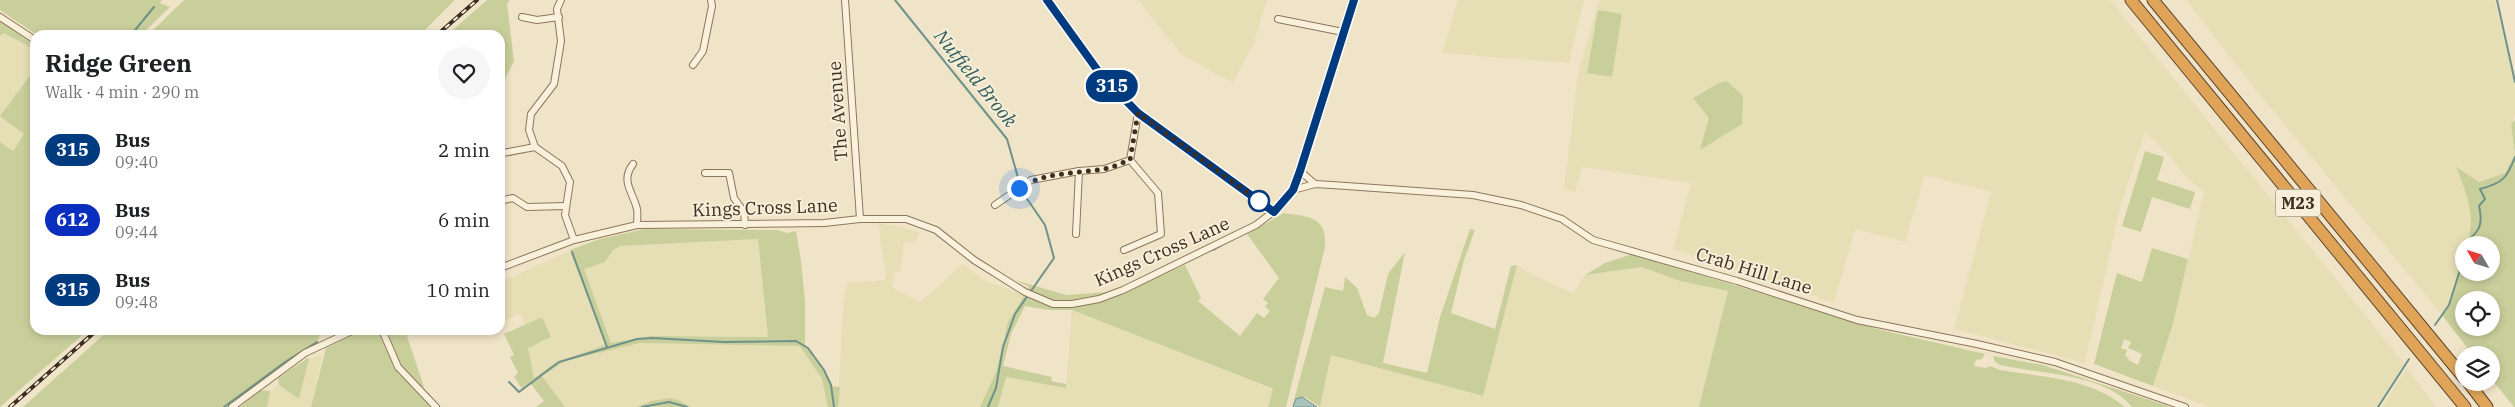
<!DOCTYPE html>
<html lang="en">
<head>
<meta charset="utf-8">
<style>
	:root { --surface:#fff; --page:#f6f6f6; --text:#202124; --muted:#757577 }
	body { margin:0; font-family:"IBM Plex Serif",serif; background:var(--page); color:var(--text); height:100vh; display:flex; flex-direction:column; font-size:19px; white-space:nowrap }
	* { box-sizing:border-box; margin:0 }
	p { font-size:16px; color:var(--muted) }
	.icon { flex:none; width:28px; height:28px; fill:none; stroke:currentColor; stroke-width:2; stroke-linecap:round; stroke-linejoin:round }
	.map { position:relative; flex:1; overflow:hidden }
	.details { position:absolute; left:30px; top:30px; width:475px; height:305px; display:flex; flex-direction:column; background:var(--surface); border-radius:15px; box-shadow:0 2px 8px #0003 }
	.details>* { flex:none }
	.badge { padding:0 10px; border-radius:16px; font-size:18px; line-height:32px }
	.needle { width:32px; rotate:309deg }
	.buttons { position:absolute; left:2455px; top:236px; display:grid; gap:10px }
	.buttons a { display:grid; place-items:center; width:45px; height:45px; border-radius:50%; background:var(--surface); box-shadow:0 2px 8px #0003; font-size:25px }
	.you { position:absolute; width:25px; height:25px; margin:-12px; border:4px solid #fff; border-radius:50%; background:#1a73e8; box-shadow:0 0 0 8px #1a73e833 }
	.map>.badge { position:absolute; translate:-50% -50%; box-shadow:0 0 0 2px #fff }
	.round { display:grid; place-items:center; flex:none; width:52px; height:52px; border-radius:26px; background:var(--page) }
	.summary { display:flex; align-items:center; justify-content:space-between; height:85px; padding:0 15px }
	h1 { font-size:24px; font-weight:700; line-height:38px }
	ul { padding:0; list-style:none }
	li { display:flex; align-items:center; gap:15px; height:70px; padding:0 15px }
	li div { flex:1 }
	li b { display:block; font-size:19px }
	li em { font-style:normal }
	li .badge { min-width:55px; font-weight:700; text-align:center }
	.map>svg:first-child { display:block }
	.farmland { fill:#e6deb5; fill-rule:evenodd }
	.green { fill:#c9cf9b; fill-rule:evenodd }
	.water { fill:#a9c4bc; stroke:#6f938a }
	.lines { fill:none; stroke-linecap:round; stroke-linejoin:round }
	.stream { stroke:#6f938a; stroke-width:2 }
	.minor-casing { stroke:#8d765c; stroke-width:8 }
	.motorway-casing { stroke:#5b4430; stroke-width:13 }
	.minor { stroke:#faf1dc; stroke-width:6 }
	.motorway { stroke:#e0a458; stroke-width:11 }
	.rail-casing { stroke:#3d2e20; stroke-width:4 }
	.rail { stroke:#f7eed8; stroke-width:2; stroke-dasharray:5.5; stroke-linecap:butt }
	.line-casing { stroke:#fff; stroke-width:11 }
	.line { stroke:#003b80; stroke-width:8 }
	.walk { stroke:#3d2e20; stroke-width:5; stroke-dasharray:0 9 }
	.stop-dot { fill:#fff; stroke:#003b80; stroke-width:2.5 }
	.labels { text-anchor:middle; stroke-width:4; stroke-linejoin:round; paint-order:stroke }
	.shield { fill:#f7eed8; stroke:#756857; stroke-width:1 }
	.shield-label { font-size:16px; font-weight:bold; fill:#3d2e20 }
	.street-label { font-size:18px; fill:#3d2e20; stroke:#f7eed8 }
	.water-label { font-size:19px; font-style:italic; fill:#2f5d5a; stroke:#f7eed8 }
</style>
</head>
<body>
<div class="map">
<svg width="2515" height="407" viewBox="0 0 2515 407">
	<rect width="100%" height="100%" fill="#f0e4c8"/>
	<g class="farmland">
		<polygon points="1138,0 1267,0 1254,43 1233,83 1182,55"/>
		<polygon points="1458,0 1584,0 1569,63 1442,53"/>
		<path d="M1599,0h511l294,363 -28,44h-166l-57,-21 20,-62 31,-132 -18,-15 -19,-24 -22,-21 -25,75 -35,156 -131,-34 37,-137 -66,-17 -20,67 -50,-13 -21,74 -161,-54 18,-66 -109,-16 -7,25 -11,-3 14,-115zM1622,14l-10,63 -25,-4z"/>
		<polygon points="2186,0 2495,0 2515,87 2515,114 2511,124 2515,154 2505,173 2479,182 2457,168 2467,193 2472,228 2468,245 2464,245 2464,258 2449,305 2442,315 2251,84"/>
		<polygon points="4,33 35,50 35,69 1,115 24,134 13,151 0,142 0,36"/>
		<polygon points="878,223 905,228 919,233 915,243 904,241 901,272 895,271 894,282 891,283 893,288 920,302 963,264 984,280 1024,295 1008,322 996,372 980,407 838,407 843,306 847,283 884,280 886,276"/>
		<polygon points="758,239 768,337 650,336 611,343 584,269 606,260 613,250 620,246"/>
		<polygon points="574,249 605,345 555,363 534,378 528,348 551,337 542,317 525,324 520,313 502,322 500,320 500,303 505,301 503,281"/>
		<polygon points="1517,265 1530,274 1573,293 1585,275 1642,267 1680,281 1728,291 1699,407 1320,407 1331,355 1483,396"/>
		<polygon points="1072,310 1273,390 1268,407 998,407 1006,377 1066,388"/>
		<polygon points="637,341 799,343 828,376 833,407 691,407 678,400 669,398 652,401 636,407 565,407 542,376 565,361"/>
		<polygon points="323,354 311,407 267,407 270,391 279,385 299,398 309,359"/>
		<polygon points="2407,368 2436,407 2382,407"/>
	</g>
	<g class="green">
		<polygon points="0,0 162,0 160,3 170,7 141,35 37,35 0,10"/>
		<polygon points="184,0 455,0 420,35 148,35"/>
		<polygon points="487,0 510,0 507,3 514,61 500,89 500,35 447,35"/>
		<polygon points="1598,10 1622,14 1612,77 1587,73"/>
		<polygon points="0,21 35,45 35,50 4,33 0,36"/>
		<polygon points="35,69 35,330 88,330 0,407 0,142 13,151 24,134 0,116"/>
		<polygon points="1727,81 1743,96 1742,124 1700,150 1709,118 1693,98 1719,83"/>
		<path d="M2515,120v287h-1l-23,-29v-23h-18l-31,-40 7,-10 15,-49v16h27v-27h-24c9,-29 0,-51 -11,-78l23,15 26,-9 10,-19 -4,-30zM2464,300h27v28h-27z"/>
		<polygon points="2145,151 2164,157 2157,180 2195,192 2190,209 2152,197 2141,232 2122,226"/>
		<path d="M1284,213c25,4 43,3 41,34l-39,160h-18l5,-18 -201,-79h-23l-24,-4 -14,28 -8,32 49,11 -1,4 15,3v4l-60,-11 -8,30h-18l16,-35 12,-50 21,-35 -14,-7 51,15 40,-3 3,7 76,-34 16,33 -3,3 42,35 17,-23 7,5 6,-7 -5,-5 3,-3 -5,-4 16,-21 -32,-44z"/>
		<path d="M644,229l133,1 10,3 9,-2 5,30 4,40v44l18,22 8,19 9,1 -2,20h-10l-6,-28 -22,-33 -160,-3 -75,18 -23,15 23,31h-29l8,-6 -13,-17 -8,6 -9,-13 4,-4 -8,-16 4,-2 -10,-21 38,-17 9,20 -23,11 6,30 21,-15 50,-18 -35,-95 30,-11zM758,239l10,98 -118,-1 -39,7 -27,-74 21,-7 8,-12 7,-4z"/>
		<polygon points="1470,229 1475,230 1464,260 1451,313 1495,329 1511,266 1517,265 1483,396 1331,355 1320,407 1305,397 1295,403 1292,407 1325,287 1343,291 1345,277 1357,288 1367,315 1374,318 1379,313 1388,274 1405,252 1383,363 1427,373 1440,317"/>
		<path d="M2152,248l36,11 -15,65 -20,62 -59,-22 23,-91 25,9zM2124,339l7,3 -3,6 14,6 -4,11 -10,-5 1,-2 -4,-2 2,-6 -6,-2z"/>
		<path d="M1633,254l248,76 104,24 -3,5 -6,1 -2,6 12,2 4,-2 10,4c41,7 92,8 125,37h-426l29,-116 -48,-10 -38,-14 -57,8 20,-12z"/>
		<polygon points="109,330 320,330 318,343 283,365 227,407 23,407"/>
		<polygon points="362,330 374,330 379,333 398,373 431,407 311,407 326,348"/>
		<path d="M387,330h18l19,57c-18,-4 -32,-40 -37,-57z"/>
		<path d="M1993,356l50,9 128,42h-39c-27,-34 -93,-33 -132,-42l-5,-3z"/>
		<polygon points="308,358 309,359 299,399 279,385 278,378"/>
		<polygon points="261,390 270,391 267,407 240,407"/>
		<polygon points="669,398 678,400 691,407 636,407 652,401"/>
	</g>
	<polygon class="water" points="1302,397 1317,407 1293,407 1296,399"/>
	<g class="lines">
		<g class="stream">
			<polyline points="895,0 1007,139 1019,181"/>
			<polyline points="2497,0 2515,82"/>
			<polyline points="131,35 154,7"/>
			<path d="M2467,245c2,-7 6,-8 10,-14 5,-7 4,-17 2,-25l6,-7 -5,-10c23,-6 27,-11 35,-32"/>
			<polyline points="1213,250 1222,245"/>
			<polyline points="572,252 607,347"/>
			<polyline points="2435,325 2449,305 2464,257"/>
			<polyline points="509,382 519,392 559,362 637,339 652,338 724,342 796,341 808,348 824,370 831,385 834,407"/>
			<polyline points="224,407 285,362 317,342"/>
			<polyline points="642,407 669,402 687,407"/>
			<polyline points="988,407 996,388 1003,347 1015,314 1054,258 1045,225 1023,193"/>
			<polyline points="2378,407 2409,359"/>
		</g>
		<g class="minor-casing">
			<g id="minor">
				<polyline points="561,0 557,9 561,41 554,84 531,114 529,130 535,147 562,166 570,182 565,215 574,240"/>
				<polyline points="845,0 860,219"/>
				<polyline points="1047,0 1101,75 1138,113 1274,212"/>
				<polyline points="0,17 35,40"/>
				<polyline points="522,17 537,20 559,17"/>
				<polyline points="1278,19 1343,32"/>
				<polyline points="693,65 703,51 712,6 711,0"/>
				<polyline points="500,156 503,153 535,147"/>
				<path d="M633,164c-13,17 0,28 4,45 1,5 0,11 0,16"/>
				<polyline points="1300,171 1315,184"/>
				<polyline points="705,173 729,173 734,198 744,212 745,225"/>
				<polyline points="1293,190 1315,184 1332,185 1473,195 1521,205 1562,219 1593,240 1737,281 1857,320 1977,344 2055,362 2185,407"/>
				<polyline points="500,201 513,198 527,207 566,206"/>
				<polyline points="995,205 1031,180 1079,171 1104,169 1130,160"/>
				<polyline points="1076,234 1079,171"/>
				<polyline points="1124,250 1161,234 1158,193 1130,160 1138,113"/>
				<polyline points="500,268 574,240 637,225 824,223 860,219 906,219 936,230 974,260 1025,292 1053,304 1072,304 1099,299 1123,290 1256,225 1281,206 1293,190 1300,171 1354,0"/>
				<polyline points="382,330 398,367 436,407"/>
				<polyline points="232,407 305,353 354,330"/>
			</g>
		</g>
		<g class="motorway-casing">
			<g id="motorway">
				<polyline points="2131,0 2465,407"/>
				<polyline points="2153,0 2464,378"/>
				<polyline points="2468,382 2487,407"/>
			</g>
		</g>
		<use href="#minor" class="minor"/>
		<use href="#motorway" class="motorway"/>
		<g class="rail-casing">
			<g id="rail">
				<polyline points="437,35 477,0"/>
				<polyline points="10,407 97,330"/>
			</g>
		</g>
		<use href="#rail" class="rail"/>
	</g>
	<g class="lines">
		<g class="line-casing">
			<polyline id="line" points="1047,0 1101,75 1138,113 1274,212 1293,190 1300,171 1354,0"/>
		</g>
		<use href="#line" class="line"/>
		<path class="walk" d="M1019,188c25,-16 56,-14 84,-19 9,-1 18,-6 27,-9l8,-47 121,88"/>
	</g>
	<circle class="stop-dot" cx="1259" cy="201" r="10"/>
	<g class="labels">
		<rect class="shield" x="2275.5" y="189.5" width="45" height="27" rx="4"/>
		<g class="shield-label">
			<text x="2298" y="209">M23</text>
		</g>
		<g class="street-label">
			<text transform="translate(838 111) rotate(-94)" y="6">The Avenue</text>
			<text transform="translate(765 208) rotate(-2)" y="6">Kings Cross Lane</text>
			<text transform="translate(1162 252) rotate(-24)" y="6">Kings Cross Lane</text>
			<text transform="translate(1754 271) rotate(17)" y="6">Crab Hill Lane</text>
		</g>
		<g class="water-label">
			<text transform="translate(976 78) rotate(51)" y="7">Nutfield Brook</text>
		</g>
	</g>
</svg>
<div class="buttons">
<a><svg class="needle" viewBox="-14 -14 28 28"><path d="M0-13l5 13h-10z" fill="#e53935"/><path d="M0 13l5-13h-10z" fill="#757577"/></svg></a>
<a><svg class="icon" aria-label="locate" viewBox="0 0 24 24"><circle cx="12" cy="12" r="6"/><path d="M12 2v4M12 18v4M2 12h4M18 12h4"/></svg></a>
<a><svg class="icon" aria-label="layers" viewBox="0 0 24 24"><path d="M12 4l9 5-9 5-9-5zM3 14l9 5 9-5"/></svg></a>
</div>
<div class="you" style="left:1019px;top:188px"></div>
<b class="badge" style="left:1112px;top:86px;background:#003b80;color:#fff">315</b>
<section class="details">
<div class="summary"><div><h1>Ridge Green</h1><p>Walk · 4 min · 290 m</p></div><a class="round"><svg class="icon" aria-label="heart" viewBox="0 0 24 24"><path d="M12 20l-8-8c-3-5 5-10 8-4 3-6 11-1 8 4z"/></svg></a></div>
<ul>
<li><span class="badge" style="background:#003b80;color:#fff">315</span><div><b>Bus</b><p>09:40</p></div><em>2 min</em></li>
<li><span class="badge" style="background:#0a2ebe;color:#fff">612</span><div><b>Bus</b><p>09:44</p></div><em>6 min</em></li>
<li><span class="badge" style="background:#003b80;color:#fff">315</span><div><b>Bus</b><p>09:48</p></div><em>10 min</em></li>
</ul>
</section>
</div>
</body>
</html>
